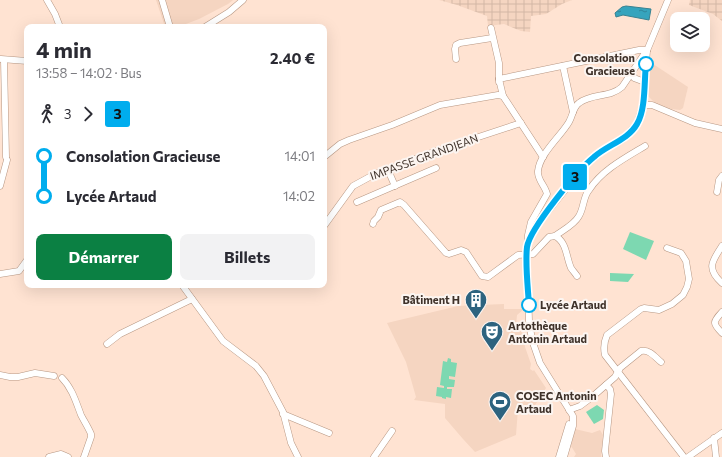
<!DOCTYPE html>
<html lang="fr">
<head>
<meta charset="utf-8">
<style>
	:root { --surface:#fff; --page:#f2f2f3; --text:#2b2b33; --muted:#7c7c81; --accent:#0b8043 }
	body { margin:0; font-family:Commissioner,sans-serif; background:var(--page); color:var(--text); height:100vh; display:flex; flex-direction:column; font-size:15px; white-space:nowrap }
	* { box-sizing:border-box; margin:0 }
	p { font-size:13px; color:var(--muted) }
	.icon { flex:none; width:22px; height:22px; fill:none; stroke:currentColor; stroke-width:2; stroke-linecap:round; stroke-linejoin:round }
	.map { position:relative; flex:1; overflow:hidden }
	.drawer { position:absolute; left:24px; top:24px; width:303px; height:264px; display:flex; flex-direction:column; background:var(--surface); border-radius:8px; box-shadow:0 4px 16px #0002 }
	.drawer>* { flex:none }
	.badge { padding:0 8px; border-radius:3px; font-size:14px; line-height:26px }
	.controls { position:absolute; left:670px; top:12px; display:grid; gap:8px }
	.controls a { display:grid; place-items:center; width:40px; height:40px; border-radius:8px; background:var(--surface); box-shadow:0 4px 16px #0002; font-size:20px }
	.map>.badge { position:absolute; translate:-50% -50%; box-shadow:0 0 0 2px #fff }
	.legs { display:flex; align-items:center; gap:6px; height:44px; padding:0 12px; font-size:13px }
	.legs p { margin-inline-start:auto }
	.headline { display:flex; align-items:center; justify-content:space-between; height:68px; padding:0 12px }
	h1 { font-size:22px; font-weight:700; line-height:30px }
	.cta { display:flex; gap:8px; margin-top:auto; padding:8px 12px }
	.cta a { flex:1; height:46px; border-radius:8px; background:var(--accent); color:#fff; font-size:16px; font-weight:700; line-height:46px; text-align:center }
	.cta a+a { background:var(--page); color:var(--text) }
	ul { padding:0 12px; list-style:none }
	li { display:flex; align-items:center; gap:14px; height:40px; font-size:15px }
	li i { display:grid; place-items:center; width:6px; height:100%; margin:0 5px; background:currentColor }
	li i::after { content:''; width:10px; height:10px; margin:-5px; border:3px solid; border-radius:50%; background:var(--surface) }
	li p { margin-inline-start:auto }
	li:first-child i { background:linear-gradient(#0000 50%,currentColor 0) }
	li:last-child i { background:linear-gradient(currentColor 50%,#0000 0) }
	.map>svg:first-child { display:block }
	.built { fill:#f5d5c1 }
	.industrial { fill:url(#industrial-grid) }
	.park { fill:#7dd8b1 }
	.water { fill:url(#water-ripples); stroke:#398291 }
	.lines { fill:none; stroke-linecap:round; stroke-linejoin:round }
	.minor-casing { stroke:#b79783; stroke-width:7 }
	.minor { stroke:#fff; stroke-width:6 }
	.line-1-casing { stroke:#fff; stroke-width:9 }
	.line-1 { stroke:#00adee; stroke-width:6 }
	.stop-1-dot { fill:#fff; stroke:#00adee; stroke-width:2 }
	.labels { text-anchor:middle; stroke-width:4; stroke-linejoin:round; paint-order:stroke }
	.stop-label { font-size:11px; font-weight:bold; fill:#3f322a; stroke:#fcf5f1; text-anchor:end }
	.street-label { font-size:11px; fill:#3f322a; stroke:#fcf5f1 }
	.poi-label { font-size:11px; font-weight:bold; fill:#3f322a; stroke:#fcf5f1; text-anchor:start }
</style>
</head>
<body>
<div class="map">
<svg width="722" height="457" viewBox="0 0 722 457">
	<defs>
		<pattern id="industrial-grid" width="8" height="8" patternUnits="userSpaceOnUse"><rect width="8" height="8" fill="#f5d5c1"/><path d="M0 4h8M4 0v8" fill="none" stroke="#d3b7a6"/></pattern>
		<pattern id="water-ripples" width="26" height="14" patternUnits="userSpaceOnUse"><rect width="26" height="14" fill="#36a4bd"/><path d="M2 4q2-2 4 0t4 0M15 11q2-2 4 0t4 0" fill="none" stroke="#2f869a"/></pattern>
	</defs>
	<rect width="100%" height="100%" fill="#ffe3d2"/>
	<g class="built">
		<polygon points="156,0 233,0 228,4 199,19 178,27 165,27"/>
		<polygon points="650,62 688,87 683,108 680,110 664,108 655,103 646,94"/>
		<polygon points="504,304 504,309 524,309 517,315 516,326 524,335 525,347 531,364 530,369 533,371 534,370 546,388 532,410 518,409 516,435 475,452 463,439 445,418 445,404 414,400 416,397 406,362 387,323 458,306"/>
		<polygon points="575,429 592,433 600,430 603,435 601,457 574,457 576,454 571,446"/>
	</g>
	<g class="industrial">
		<polygon points="439,0 572,0 562,4 546,14 531,16 530,32 521,31 504,24 488,26 487,16 457,5"/>
		<polygon points="690,0 722,0 722,21 713,14 689,5"/>
	</g>
	<g class="park">
		<polygon points="630,232 654,241 646,260 623,249"/>
		<polygon points="610,273 634,274 628,282 610,281"/>
		<polygon points="448,358 451,359 451,362 457,363 455,377 449,376 449,379 455,380 454,387 447,387 447,389 452,389 451,398 446,397 446,399 442,398 442,397 436,396 437,387 444,388 444,386 440,385 443,361 447,362"/>
		<polygon points="597,405 604,410 603,419 594,424 586,412"/>
	</g>
	<polygon class="water" points="626,6 651,9 649,20 623,15 616,17 615,13 622,7"/>
	<g class="lines">
		<g class="minor-casing">
			<g id="minor">
				<polyline points="47,0 55,14 60,27"/>
				<polyline points="162,0 170,27"/>
				<polyline points="205,27 229,12 243,0"/>
				<polyline points="491,28 499,63 499,82"/>
				<polyline points="646,53 668,0"/>
				<polyline points="1,59 27,61"/>
				<polyline points="456,59 455,49 456,45 460,43 492,38"/>
				<polyline points="4,60 6,157"/>
				<polyline points="563,66 573,112"/>
				<polyline points="632,73 634,78 642,81"/>
				<polyline points="499,79 639,50 647,50"/>
				<polyline points="499,79 503,96 507,102 543,157"/>
				<polyline points="643,105 652,105 695,123 722,129"/>
				<polyline points="324,157 340,144 349,140 392,125 440,105 498,95 503,96"/>
				<polyline points="388,170 395,186"/>
				<polyline points="0,186 7,160"/>
				<polyline points="717,192 719,180 722,176"/>
				<polyline points="357,202 436,168"/>
				<path d="M373,224l1,-3 4,-4 3,-7 19,-8 4,3 42,48 3,1 12,-4 5,2 16,24 6,1 30,-22 15,-1 16,-17 6,-1c12,6 11,21 16,32 2,3 4,5 6,8"/>
				<polyline points="324,226 353,186 375,174 439,150 521,123"/>
				<path d="M555,236c8,-6 19,-11 24,-20 5,-8 4,-19 10,-26 13,-20 36,-32 56,-44"/>
				<polyline points="529,241 535,229 544,216 585,165 604,150 623,139 637,124 643,105 647,50"/>
				<path d="M667,248l14,5 5,8 3,18 -2,8 -4,8 -11,9 -13,6 -15,-2 -3,1 -34,26c-3,7 -4,12 -2,20l79,102"/>
				<polyline points="0,274 19,271 27,260"/>
				<path d="M722,283c-16,-14 -10,-22 0,-37"/>
				<polyline points="182,285 223,341 256,366 264,376 283,412 291,443 298,457"/>
				<path d="M722,312c-9,10 -10,11 0,21"/>
				<polyline points="107,344 120,334 192,299"/>
				<polyline points="0,375 10,377 18,377 35,373 54,376"/>
				<path d="M62,378c10,10 14,24 19,37 3,6 7,12 10,19v3l-7,20"/>
				<polyline points="606,385 610,389 611,394 605,451 606,457"/>
				<path d="M569,410l11,-4 12,-9 23,-20 5,-9 21,-17c8,-2 14,6 20,11"/>
				<polyline points="283,414 329,433"/>
				<polyline points="714,438 716,457"/>
				<polyline points="49,457 61,454 68,457"/>
				<polyline points="374,457 392,431"/>
				<polyline points="559,457 569,424"/>
				<path d="M564,457l9,-31v-10l-33,-53 -8,-23 -3,-19 -2,-66 1,-20 3,-13 16,-28c-2,-9 -10,-14 -9,-23 2,-18 23,-35 31,-49 4,-7 4,-15 10,-19 13,-10 31,-5 43,-16l25,-37"/>
				<polyline points="688,457 722,433"/>
			</g>
		</g>
		<use href="#minor" class="minor"/>
	</g>
	<g class="lines">
		<g class="line-1-casing">
			<path id="line-1" d="M529,305c-1,-17 -4,-41 -2,-58 3,-19 51,-77 67,-90 13,-12 34,-17 43,-33 9,-15 7,-43 9,-60"/>
		</g>
		<use href="#line-1" class="line-1"/>
	</g>
	<defs>
		<g id="building-pin" transform="scale(1.15)"><path d="M0 17L-7.5 6A9.5 9.5 0 1 1 7.5 6Z" fill="#2d637f" stroke="#fcf5f1"/><path d="M-4-6H4V6H1V3H-1V6H-4ZM-2.5-4.3h1.7v1.8h-1.7ZM.8-4.3h1.7v1.8H.8ZM-2.5-1h1.7V.8h-1.7ZM.8-1h1.7V.8H.8Z" fill="#fff"/></g>
		<g id="theatre-pin" transform="scale(1.15)"><path d="M0 17L-7.5 6A9.5 9.5 0 1 1 7.5 6Z" fill="#2d637f" stroke="#fcf5f1"/><path d="M-5-5.5Q0-4 5-5.5V0Q5 5 0 6Q-5 5-5 0ZM-3.3-2.5H-1v1.5H-3.3ZM1-2.5H3.3v1.5H1ZM-2.8 1Q0 5.5 2.8 1Z" fill="#fff"/></g>
		<g id="stadium-pin" transform="scale(1.15)"><path d="M0 17L-7.5 6A9.5 9.5 0 1 1 7.5 6Z" fill="#2d637f" stroke="#fcf5f1"/><path d="M0-5a6.5 5 0 1 0 0 10a6.5 5 0 1 0 0-10ZM-3.5-1.8h7v3.6h-7Z" fill="#fff"/></g>
	</defs>
	<g fill-rule="evenodd">
		<use href="#building-pin" x="476" y="300"/>
		<use href="#theatre-pin" x="492" y="332"/>
		<use href="#stadium-pin" x="500" y="402"/>
	</g>
	<g class="stop-1-dot">
		<circle cx="646" cy="64" r="7"/>
		<circle cx="529" cy="305" r="7"/>
	</g>
	<g class="labels">
		<g class="stop-label">
			<text x="635" y="62">Consolation<tspan x="635" dy="13">Gracieuse</tspan></text>
			<text x="540" y="309" text-anchor="start">Lycée Artaud</text>
		</g>
		<g class="street-label">
			<text transform="translate(424 157) rotate(-20)" y="4">IMPASSE GRANDJEAN</text>
		</g>
		<g class="poi-label">
			<text x="460" y="304" text-anchor="end">Bâtiment H</text>
			<text x="508" y="330">Artothèque<tspan x="508" dy="13">Antonin Artaud</tspan></text>
			<text x="516" y="400">COSEC Antonin<tspan x="516" dy="13">Artaud</tspan></text>
		</g>
	</g>
</svg>
<div class="controls">
<a><svg class="icon" aria-label="layers" viewBox="0 0 24 24"><path d="M12 4l9 5-9 5-9-5zM3 14l9 5 9-5"/></svg></a>
</div>
<b class="badge" style="left:575px;top:177px;background:#00adee;color:#111">3</b>
<section class="drawer">
<div class="headline"><div><h1>4 min</h1><p>13:58 – 14:02 · Bus</p></div><b>2.40 €</b></div>
<div class="legs"><svg class="icon" aria-label="walk" viewBox="0 0 24 24"><circle cx="13" cy="4" r="2"/><path d="M13 8l-2 6 4 7M11 14l-3 7M7 12l3-4h3l4 4"/></svg>3<svg class="icon" aria-label="forward" viewBox="0 0 24 24"><path d="M9 5l7 7-7 7"/></svg><b class="badge" style="background:#00adee;color:#111">3</b></div>
<ul>
<li><i style="color:#00adee"></i><b>Consolation Gracieuse</b><p>14:01</p></li>
<li><i style="color:#00adee"></i><b>Lycée Artaud</b><p>14:02</p></li>
</ul>
<div class="cta"><a>Démarrer</a><a>Billets</a></div>
</section>
</div>
</body>
</html>
